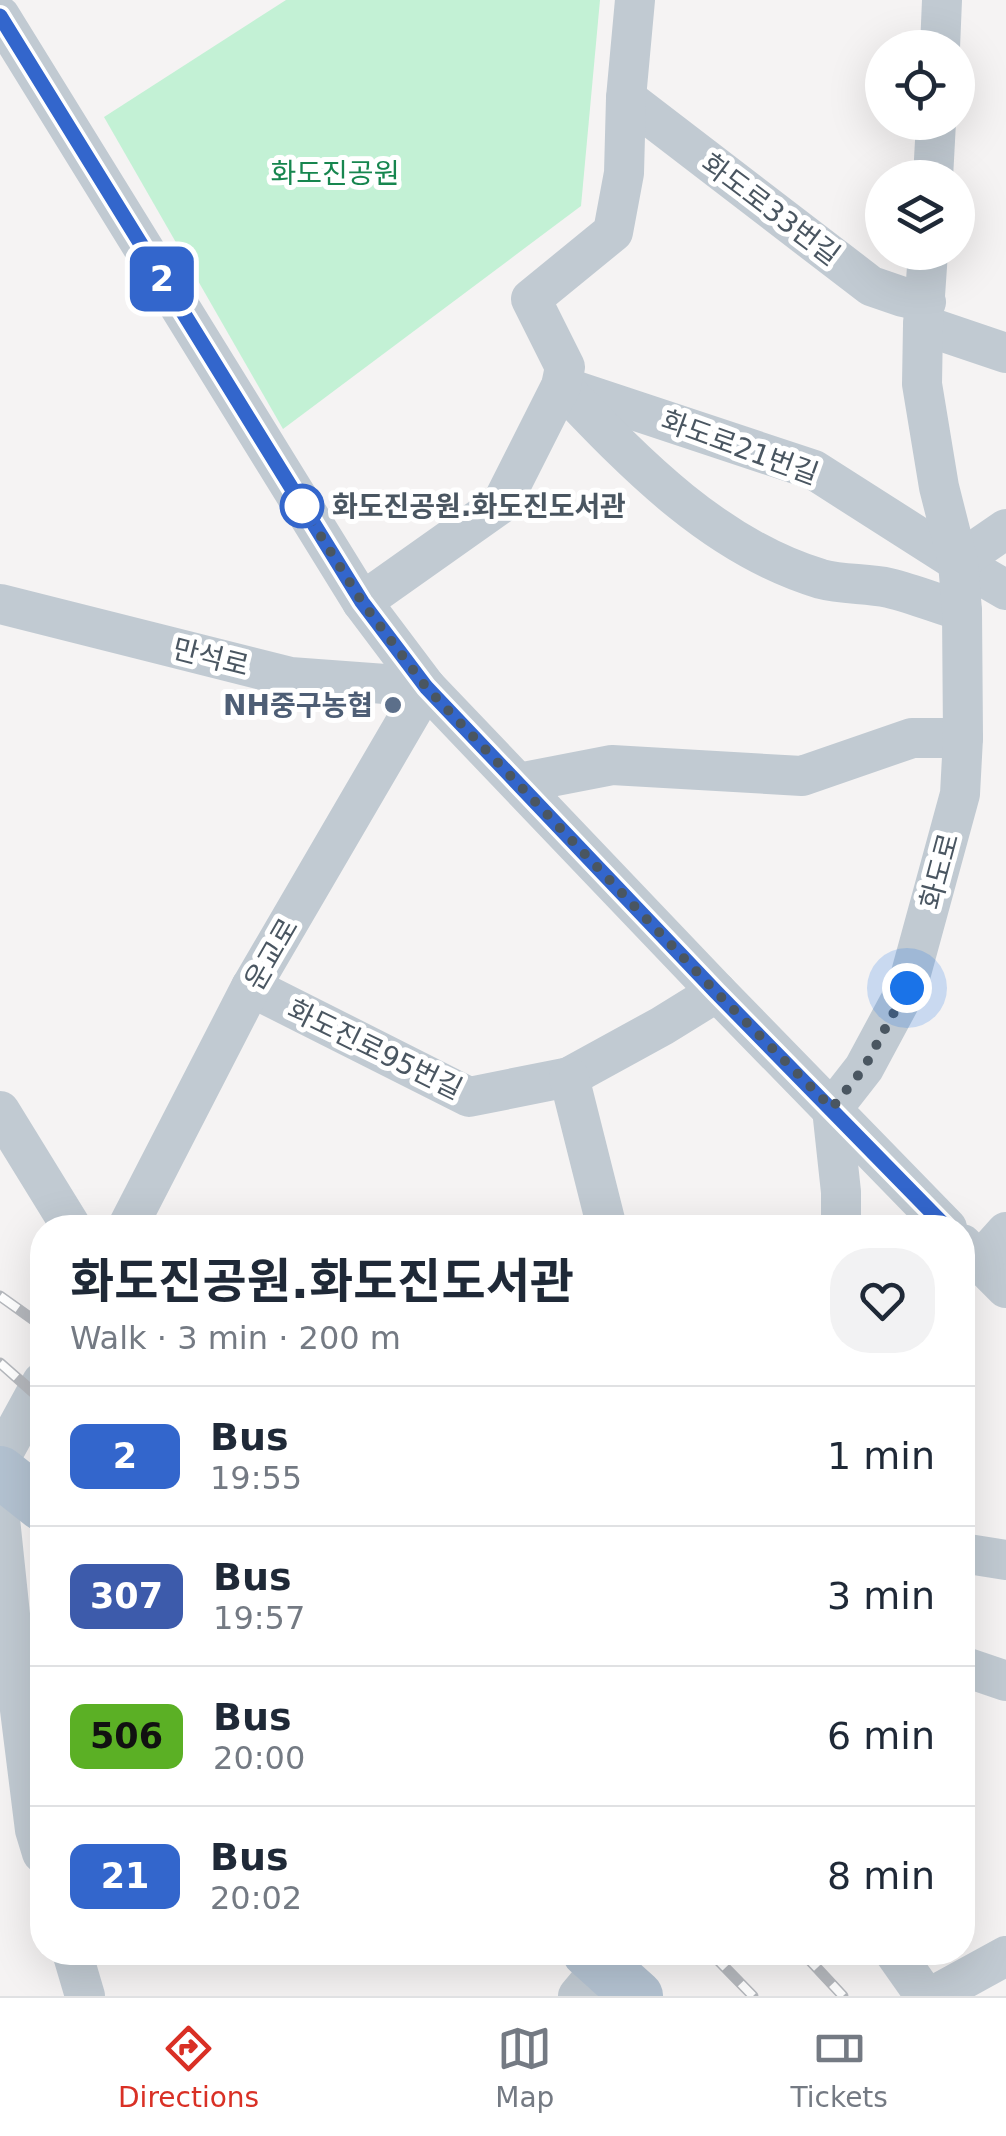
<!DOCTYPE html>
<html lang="en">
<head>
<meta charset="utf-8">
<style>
	:root { --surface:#fff; --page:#f2f2f3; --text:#1f2937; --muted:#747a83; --line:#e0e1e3; --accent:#d93025 }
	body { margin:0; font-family:"DejaVu Sans","Noto Sans KR",sans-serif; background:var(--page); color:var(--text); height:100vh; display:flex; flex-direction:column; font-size:38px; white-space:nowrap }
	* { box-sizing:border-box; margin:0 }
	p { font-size:32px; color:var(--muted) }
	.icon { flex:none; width:55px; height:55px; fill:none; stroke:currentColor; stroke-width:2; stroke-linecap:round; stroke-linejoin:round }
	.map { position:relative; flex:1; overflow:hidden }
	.panel { position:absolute; left:30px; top:1215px; width:945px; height:750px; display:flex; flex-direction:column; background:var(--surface); border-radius:40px; box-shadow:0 10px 40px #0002 }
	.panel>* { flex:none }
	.badge { padding:0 20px; border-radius:15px; font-size:35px; line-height:65px }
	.tools { position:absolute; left:865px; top:30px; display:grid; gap:20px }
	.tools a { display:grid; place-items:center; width:110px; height:110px; border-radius:50%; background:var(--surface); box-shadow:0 10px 40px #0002; font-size:50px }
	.you { position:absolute; width:50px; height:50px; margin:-25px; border:8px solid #fff; border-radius:50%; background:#1a73e8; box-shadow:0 0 0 15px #1a73e833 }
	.map>.badge { position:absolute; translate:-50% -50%; box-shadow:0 0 0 5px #fff }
	.round { display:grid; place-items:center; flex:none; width:105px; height:105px; border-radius:40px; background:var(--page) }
	.overview { display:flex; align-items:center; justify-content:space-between; height:170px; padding:0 40px }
	h1 { font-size:48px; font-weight:700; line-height:75px }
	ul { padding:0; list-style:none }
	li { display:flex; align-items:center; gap:30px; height:140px; padding:0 40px; border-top:2px solid var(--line) }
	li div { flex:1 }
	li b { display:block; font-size:38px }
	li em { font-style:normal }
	li .badge { min-width:110px; font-weight:700; text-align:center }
	.tab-bar { display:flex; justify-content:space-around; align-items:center; height:140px; border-top:2px solid var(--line); background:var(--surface); font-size:28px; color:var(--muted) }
	.tab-bar a { display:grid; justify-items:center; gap:5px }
	.tab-bar .active { color:var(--accent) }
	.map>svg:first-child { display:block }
	.green { fill:#c3f1d5 }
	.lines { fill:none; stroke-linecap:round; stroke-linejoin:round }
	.minor { stroke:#c1cad2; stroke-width:40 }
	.major { stroke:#b3c2d1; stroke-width:52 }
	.rail-casing { stroke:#b5b8bd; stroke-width:11 }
	.rail { stroke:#fff; stroke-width:8; stroke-dasharray:22; stroke-linecap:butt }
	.line-casing { stroke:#fff; stroke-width:22 }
	.line { stroke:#36c; stroke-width:15 }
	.walk { stroke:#4a5661; stroke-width:10; stroke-dasharray:0 18 }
	.stop-dot { fill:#fff; stroke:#36c; stroke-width:5 }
	.service-dot { fill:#5c6f8a; stroke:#fff; stroke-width:4 }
	.labels { text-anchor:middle; stroke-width:10; stroke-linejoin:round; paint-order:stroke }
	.park-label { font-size:28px; fill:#17864f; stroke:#fff }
	.street-label { font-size:28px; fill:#4a5661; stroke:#fff }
	.stop-label { font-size:28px; font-weight:bold; fill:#4a5661; stroke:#fff; text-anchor:start }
	.service-label { font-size:28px; font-weight:bold; fill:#4e5e75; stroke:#fff; text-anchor:end }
</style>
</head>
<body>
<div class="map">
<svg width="1006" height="1996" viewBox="0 0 1006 1996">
	<rect width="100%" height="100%" fill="#f5f3f3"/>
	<polygon class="green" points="286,0 600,0 581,206 283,429 104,117"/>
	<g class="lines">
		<g class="minor">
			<polyline points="0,16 362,602 426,687 717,992 947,1228"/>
			<polyline points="940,48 942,0"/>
			<polyline points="626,98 871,286 903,297 926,302"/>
			<polyline points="933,178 936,122"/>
			<polyline points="923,325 1006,353"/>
			<polyline points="561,386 814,470 958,562 1006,590"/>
			<path d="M564,389c73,77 153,159 257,190 22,6 46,4 68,9 25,6 49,16 73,23"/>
			<polyline points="958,562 1006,529"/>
			<polyline points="362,602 502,503 561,386 565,367 531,299 613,232 624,173 626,98 635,0"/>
			<polyline points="0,604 290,677 426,687"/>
			<polyline points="519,783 612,765 802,776 912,738 963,738"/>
			<polyline points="251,987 469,1097 569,1077 662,1026 717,992"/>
			<polyline points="569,1077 607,1228"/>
			<polyline points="0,1111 72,1228"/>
			<polyline points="127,1228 251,987 426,687"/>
			<polyline points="841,1228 841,1192 832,1109 864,1068 907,988 960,794 963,738 962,611 958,562 939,487 922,384 923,325 928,252"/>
			<polyline points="962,1244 1006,1288"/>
			<polyline points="980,1261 1006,1232"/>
			<polyline points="0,1459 42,1382"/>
			<polyline points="0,1519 20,1710 35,1830 42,1853"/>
			<polyline points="962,1553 1006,1560"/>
			<polyline points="962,1666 1006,1681"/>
			<polyline points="72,1952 85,1996"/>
			<polyline points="894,1952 925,1996"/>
			<polyline points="578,1996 603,1966"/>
			<polyline points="933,1996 1006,1956"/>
		</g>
		<g class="major">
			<polyline points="0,1472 42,1505"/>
			<polyline points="588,1952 637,1996"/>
		</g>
		<g class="rail-casing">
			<g id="rail">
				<polyline points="0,1296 42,1326"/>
				<polyline points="0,1363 42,1400"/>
				<polyline points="710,1952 753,1996"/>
				<polyline points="802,1952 843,1996"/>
			</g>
		</g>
		<use href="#rail" class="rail"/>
	</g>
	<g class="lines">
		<g class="line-casing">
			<polyline id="line" points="0,16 362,602 426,687 716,992 947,1228"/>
		</g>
		<use href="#line" class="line"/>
		<polyline class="walk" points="302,506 362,602 426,687 716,992 832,1108 864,1068 907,988"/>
	</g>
	<circle class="stop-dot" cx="302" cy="506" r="20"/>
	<circle class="service-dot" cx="393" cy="705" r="10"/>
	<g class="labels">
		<g class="park-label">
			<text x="335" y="183">화도진공원</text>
		</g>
		<g class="street-label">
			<text transform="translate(771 209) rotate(37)" y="10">화도로33번길</text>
			<text transform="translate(740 447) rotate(20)" y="10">화도로21번길</text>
			<text transform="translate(211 657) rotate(14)" y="10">만석로</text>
			<text transform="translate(939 871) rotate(-75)" y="10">화도로</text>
			<text transform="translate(271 954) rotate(-60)" y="10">운교로</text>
			<text transform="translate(375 1049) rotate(26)" y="10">화도진로95번길</text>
		</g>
		<g class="stop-label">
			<text x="332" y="516">화도진공원.화도진도서관</text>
		</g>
		<g class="service-label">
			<text x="373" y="715">NH중구농협</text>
		</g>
	</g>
</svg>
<div class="tools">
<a><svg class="icon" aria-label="locate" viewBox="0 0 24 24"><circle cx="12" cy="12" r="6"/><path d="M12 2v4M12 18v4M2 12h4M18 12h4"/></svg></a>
<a><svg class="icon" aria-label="layers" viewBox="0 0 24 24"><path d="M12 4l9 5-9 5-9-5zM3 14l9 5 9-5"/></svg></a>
</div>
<div class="you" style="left:907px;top:988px"></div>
<b class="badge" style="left:162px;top:279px;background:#36c;color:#fff">2</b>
<section class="panel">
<div class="overview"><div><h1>화도진공원.화도진도서관</h1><p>Walk · 3 min · 200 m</p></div><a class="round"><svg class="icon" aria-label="heart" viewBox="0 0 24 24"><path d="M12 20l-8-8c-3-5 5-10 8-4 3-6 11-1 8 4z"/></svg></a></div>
<ul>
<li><span class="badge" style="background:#36c;color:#fff">2</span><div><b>Bus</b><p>19:55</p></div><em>1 min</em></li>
<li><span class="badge" style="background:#3d5bab;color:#fff">307</span><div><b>Bus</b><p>19:57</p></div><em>3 min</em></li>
<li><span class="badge" style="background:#5bb025;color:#111">506</span><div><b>Bus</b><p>20:00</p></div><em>6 min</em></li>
<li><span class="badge" style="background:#36c;color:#fff">21</span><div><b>Bus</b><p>20:02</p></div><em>8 min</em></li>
</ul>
</section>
</div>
<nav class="tab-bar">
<a class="active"><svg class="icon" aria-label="directions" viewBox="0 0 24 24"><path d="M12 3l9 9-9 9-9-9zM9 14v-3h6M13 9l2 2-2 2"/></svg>Directions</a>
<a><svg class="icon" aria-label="map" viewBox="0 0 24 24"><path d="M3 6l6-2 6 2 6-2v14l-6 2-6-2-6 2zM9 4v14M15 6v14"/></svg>Map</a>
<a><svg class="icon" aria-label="tickets" viewBox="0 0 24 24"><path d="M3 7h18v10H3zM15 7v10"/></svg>Tickets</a>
</nav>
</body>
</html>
